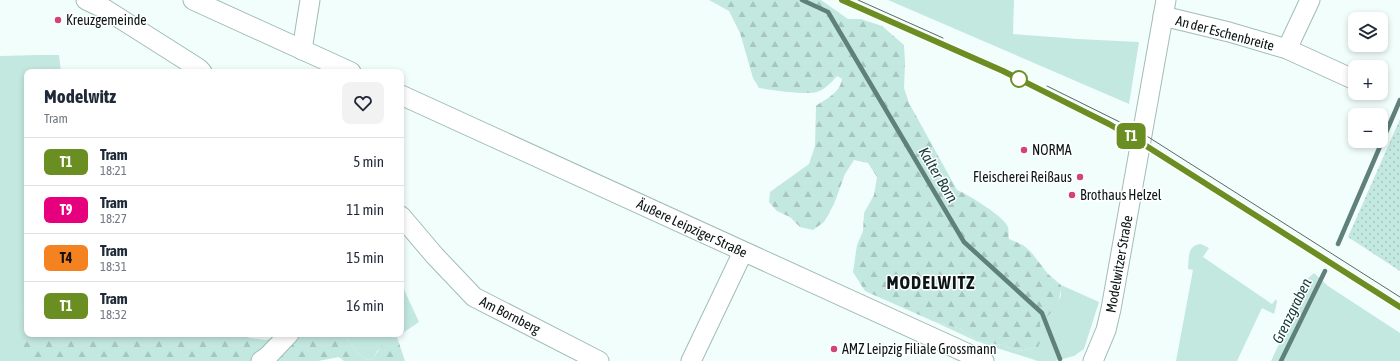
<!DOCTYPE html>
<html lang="en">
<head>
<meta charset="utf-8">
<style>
	:root { --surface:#fff; --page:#f2f2f3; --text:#1f2937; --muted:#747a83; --line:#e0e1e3 }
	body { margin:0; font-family:"Asap Condensed",sans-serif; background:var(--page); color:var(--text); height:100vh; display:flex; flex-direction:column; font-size:15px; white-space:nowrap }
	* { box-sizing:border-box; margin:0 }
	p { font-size:13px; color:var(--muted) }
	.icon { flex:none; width:22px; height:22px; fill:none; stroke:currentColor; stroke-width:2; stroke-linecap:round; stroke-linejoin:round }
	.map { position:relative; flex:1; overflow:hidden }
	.sheet { position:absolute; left:24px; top:69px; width:380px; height:268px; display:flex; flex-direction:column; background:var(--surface); border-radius:8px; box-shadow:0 2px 6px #0003 }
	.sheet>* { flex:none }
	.badge { padding:0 8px; border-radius:6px; font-size:14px; line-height:26px }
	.buttons { position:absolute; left:1348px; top:12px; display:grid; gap:8px }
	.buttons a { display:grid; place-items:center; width:40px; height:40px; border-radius:8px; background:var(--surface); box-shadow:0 2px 6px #0003; font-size:20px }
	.map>.badge { position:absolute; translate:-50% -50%; box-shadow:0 0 0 2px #fff }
	.round { display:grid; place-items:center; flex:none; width:42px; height:42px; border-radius:8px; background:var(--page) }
	.overview { display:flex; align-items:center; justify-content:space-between; height:68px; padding:0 20px }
	h1 { font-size:19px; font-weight:700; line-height:30px }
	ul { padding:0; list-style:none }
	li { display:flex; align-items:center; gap:12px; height:48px; padding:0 20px; border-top:1px solid var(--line) }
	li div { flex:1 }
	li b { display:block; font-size:15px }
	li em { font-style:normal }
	li .badge { min-width:44px; font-weight:700; text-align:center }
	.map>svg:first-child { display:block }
	.green { fill:#c3e8e0 }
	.forest { fill:url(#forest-firs) }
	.garden { fill:url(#garden-dots) }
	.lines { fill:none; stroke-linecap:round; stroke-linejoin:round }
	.stream { stroke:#5f817a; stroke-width:4.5 }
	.minor-casing { stroke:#a0bcb6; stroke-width:21 }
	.minor { stroke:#fff; stroke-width:19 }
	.tram { stroke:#5c6765; stroke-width:1 }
	.line-casing { stroke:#fff; stroke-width:9 }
	.line { stroke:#6b8e23; stroke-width:6 }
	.poi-dot { fill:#d04478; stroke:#fff; stroke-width:1.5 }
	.stop-dot { fill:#fff; stroke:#6b8e23; stroke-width:2 }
	.labels { text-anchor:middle; stroke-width:3; stroke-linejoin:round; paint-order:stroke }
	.poi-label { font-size:14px; fill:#0c1715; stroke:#fff; text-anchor:start }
	.street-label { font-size:14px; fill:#0c1715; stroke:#fff }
	.water-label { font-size:15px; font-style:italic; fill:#133d36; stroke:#fff }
	.district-label { font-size:18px; font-weight:bold; letter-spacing:1px; fill:#0c1715; stroke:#fff }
</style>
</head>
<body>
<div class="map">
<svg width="1400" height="361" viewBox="0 0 1400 361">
	<defs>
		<pattern id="forest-firs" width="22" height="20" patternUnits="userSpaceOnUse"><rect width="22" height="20" fill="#c3e8e0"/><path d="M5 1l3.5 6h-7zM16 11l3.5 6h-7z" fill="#a6c6bf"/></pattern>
		<pattern id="garden-dots" width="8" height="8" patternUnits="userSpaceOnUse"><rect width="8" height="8" fill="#c3e8e0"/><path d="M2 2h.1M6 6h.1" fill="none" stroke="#a6c6bf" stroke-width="1.8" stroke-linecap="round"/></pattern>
	</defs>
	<rect width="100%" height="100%" fill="#f2fefc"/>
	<g class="green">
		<polygon points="888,0 1014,0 1013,34 1078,39 1139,42 1129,104"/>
		<polygon points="39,55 59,55 61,72 27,72 27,308 23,312 23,361 0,361 0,56"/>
		<path d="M1201,244l8,4 -6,9 69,47 4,-5 1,3 -3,12 -12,-6 -25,53h-61l17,-91 -5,-1c1,-11 -1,-24 13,-25z"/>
		<polygon points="1314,273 1328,286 1400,333 1400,361 1271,361 1287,327 1296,301 1293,297 1304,282"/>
		<polygon points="401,283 419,322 397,337 393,338 377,351 374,358 368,360 358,353 344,334 401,334"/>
		<polygon points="1061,285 1099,302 1084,349 1074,356 1055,361 1038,361 1003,350 976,341 935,322 962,329 976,341 1003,345 1019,351 1038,347 1040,324 1051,312 1061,296"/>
	</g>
	<g class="forest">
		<path d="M709,0h112l27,19h13l21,7 22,19 1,17 -1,26 5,15 48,87c10,4 48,27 51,37 1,3 0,9 1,12l14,6 8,7 17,22 13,11c0,19 -9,27 -21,39l1,16 -3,7 -19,4 -16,-6 -27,-4 -14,-12 -27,-7 -70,-31 -12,-19 4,-27 6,-14 1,-18 10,-18 3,-18 -9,-14 -14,-3 -9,14 -11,30 -10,18 -11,8 -13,-3 -10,-10 -13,-6 -8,-9 1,-10 39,-28 6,-18 1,-40c11,-8 24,-13 26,-27l-5,-3c-5,6 -13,14 -20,16 -14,3 -43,-2 -58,-4l-6,-10 -13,-45 -11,-22z"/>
		<path d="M27,308v26h220l2,4 17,2 18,-6 9,2 6,-2h45l14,19 10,7 6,-2c5,-10 12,-19 23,-21l8,24h-61l-5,-4 -21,4h-295v-49z"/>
	</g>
	<polygon class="garden" points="1400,119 1400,271 1348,237"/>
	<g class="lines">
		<g class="stream">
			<polyline points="802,0 828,12 964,242 1042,313 1060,359"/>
			<polyline points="1338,244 1400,100"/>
			<polyline points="1281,361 1325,271"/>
		</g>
		<g class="minor-casing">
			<g id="minor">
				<polyline points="86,0 105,9 198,68 202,72"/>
				<polyline points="193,0 351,72"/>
				<polyline points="1163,16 1229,32 1287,49 1355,80"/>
				<polyline points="1287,49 1310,0"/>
				<polyline points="302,50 310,0"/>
				<polyline points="401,95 984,361"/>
				<polyline points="401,216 435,256 474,297 599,361"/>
				<polyline points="261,361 268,356 289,334"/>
				<polyline points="691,361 743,252"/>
				<polyline points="1093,361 1106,330 1111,309 1166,0"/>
			</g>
		</g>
		<use href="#minor" class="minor"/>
		<g class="tram">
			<polyline points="842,0 1003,71 1109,124 1140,142 1400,307"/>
			<polyline points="858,0 943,38"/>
			<polyline points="1047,86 1142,133 1400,297"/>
		</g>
	</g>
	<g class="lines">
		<g class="line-casing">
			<polyline id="line" points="842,0 1003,71 1109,124 1140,142 1400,307"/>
		</g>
		<use href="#line" class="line"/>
	</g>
	<g class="poi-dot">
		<circle cx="58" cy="20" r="4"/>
		<circle cx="1024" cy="150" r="4"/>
		<circle cx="1080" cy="177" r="4"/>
		<circle cx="1072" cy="195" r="4"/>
		<circle cx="834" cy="349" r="4"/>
	</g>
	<circle class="stop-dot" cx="1019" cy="79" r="8"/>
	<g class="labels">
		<g class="poi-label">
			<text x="66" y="25">Kreuzgemeinde</text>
			<text x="1032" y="155">NORMA</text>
			<text x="1072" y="182" text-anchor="end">Fleischerei Reißaus</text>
			<text x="1080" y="200">Brothaus Helzel</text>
			<text x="842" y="354">AMZ Leipzig Filiale Grossmann</text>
		</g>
		<g class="street-label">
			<text transform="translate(1225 33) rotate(15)" y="5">An der Eschenbreite</text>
			<text transform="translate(692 228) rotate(25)" y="5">Äußere Leipziger Straße</text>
			<text transform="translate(1119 264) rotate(-80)" y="5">Modelwitzer Straße</text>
			<text transform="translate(510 315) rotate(27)" y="5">Am Bornberg</text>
		</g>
		<g class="water-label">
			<text transform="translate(938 175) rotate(59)" y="5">Kalter Born</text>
			<text transform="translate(1292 311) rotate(-64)" y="5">Grenzgraben</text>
		</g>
		<g class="district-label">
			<text x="931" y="289">MODELWITZ</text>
		</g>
	</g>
</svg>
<div class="buttons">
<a><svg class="icon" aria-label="layers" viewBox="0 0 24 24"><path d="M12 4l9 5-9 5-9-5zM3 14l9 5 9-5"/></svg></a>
<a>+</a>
<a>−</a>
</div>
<b class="badge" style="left:1131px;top:136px;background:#6b8e23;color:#fff">T1</b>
<section class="sheet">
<div class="overview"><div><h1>Modelwitz</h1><p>Tram</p></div><a class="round"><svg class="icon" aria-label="heart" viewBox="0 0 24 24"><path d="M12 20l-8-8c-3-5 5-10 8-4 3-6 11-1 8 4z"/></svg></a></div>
<ul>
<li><span class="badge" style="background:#6b8e23;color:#fff">T1</span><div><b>Tram</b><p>18:21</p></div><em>5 min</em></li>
<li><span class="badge" style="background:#e6007e;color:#fff">T9</span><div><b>Tram</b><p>18:27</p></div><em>11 min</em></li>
<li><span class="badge" style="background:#f58220;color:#111">T4</span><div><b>Tram</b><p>18:31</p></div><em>15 min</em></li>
<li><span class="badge" style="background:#6b8e23;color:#fff">T1</span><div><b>Tram</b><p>18:32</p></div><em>16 min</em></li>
</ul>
</section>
</div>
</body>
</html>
